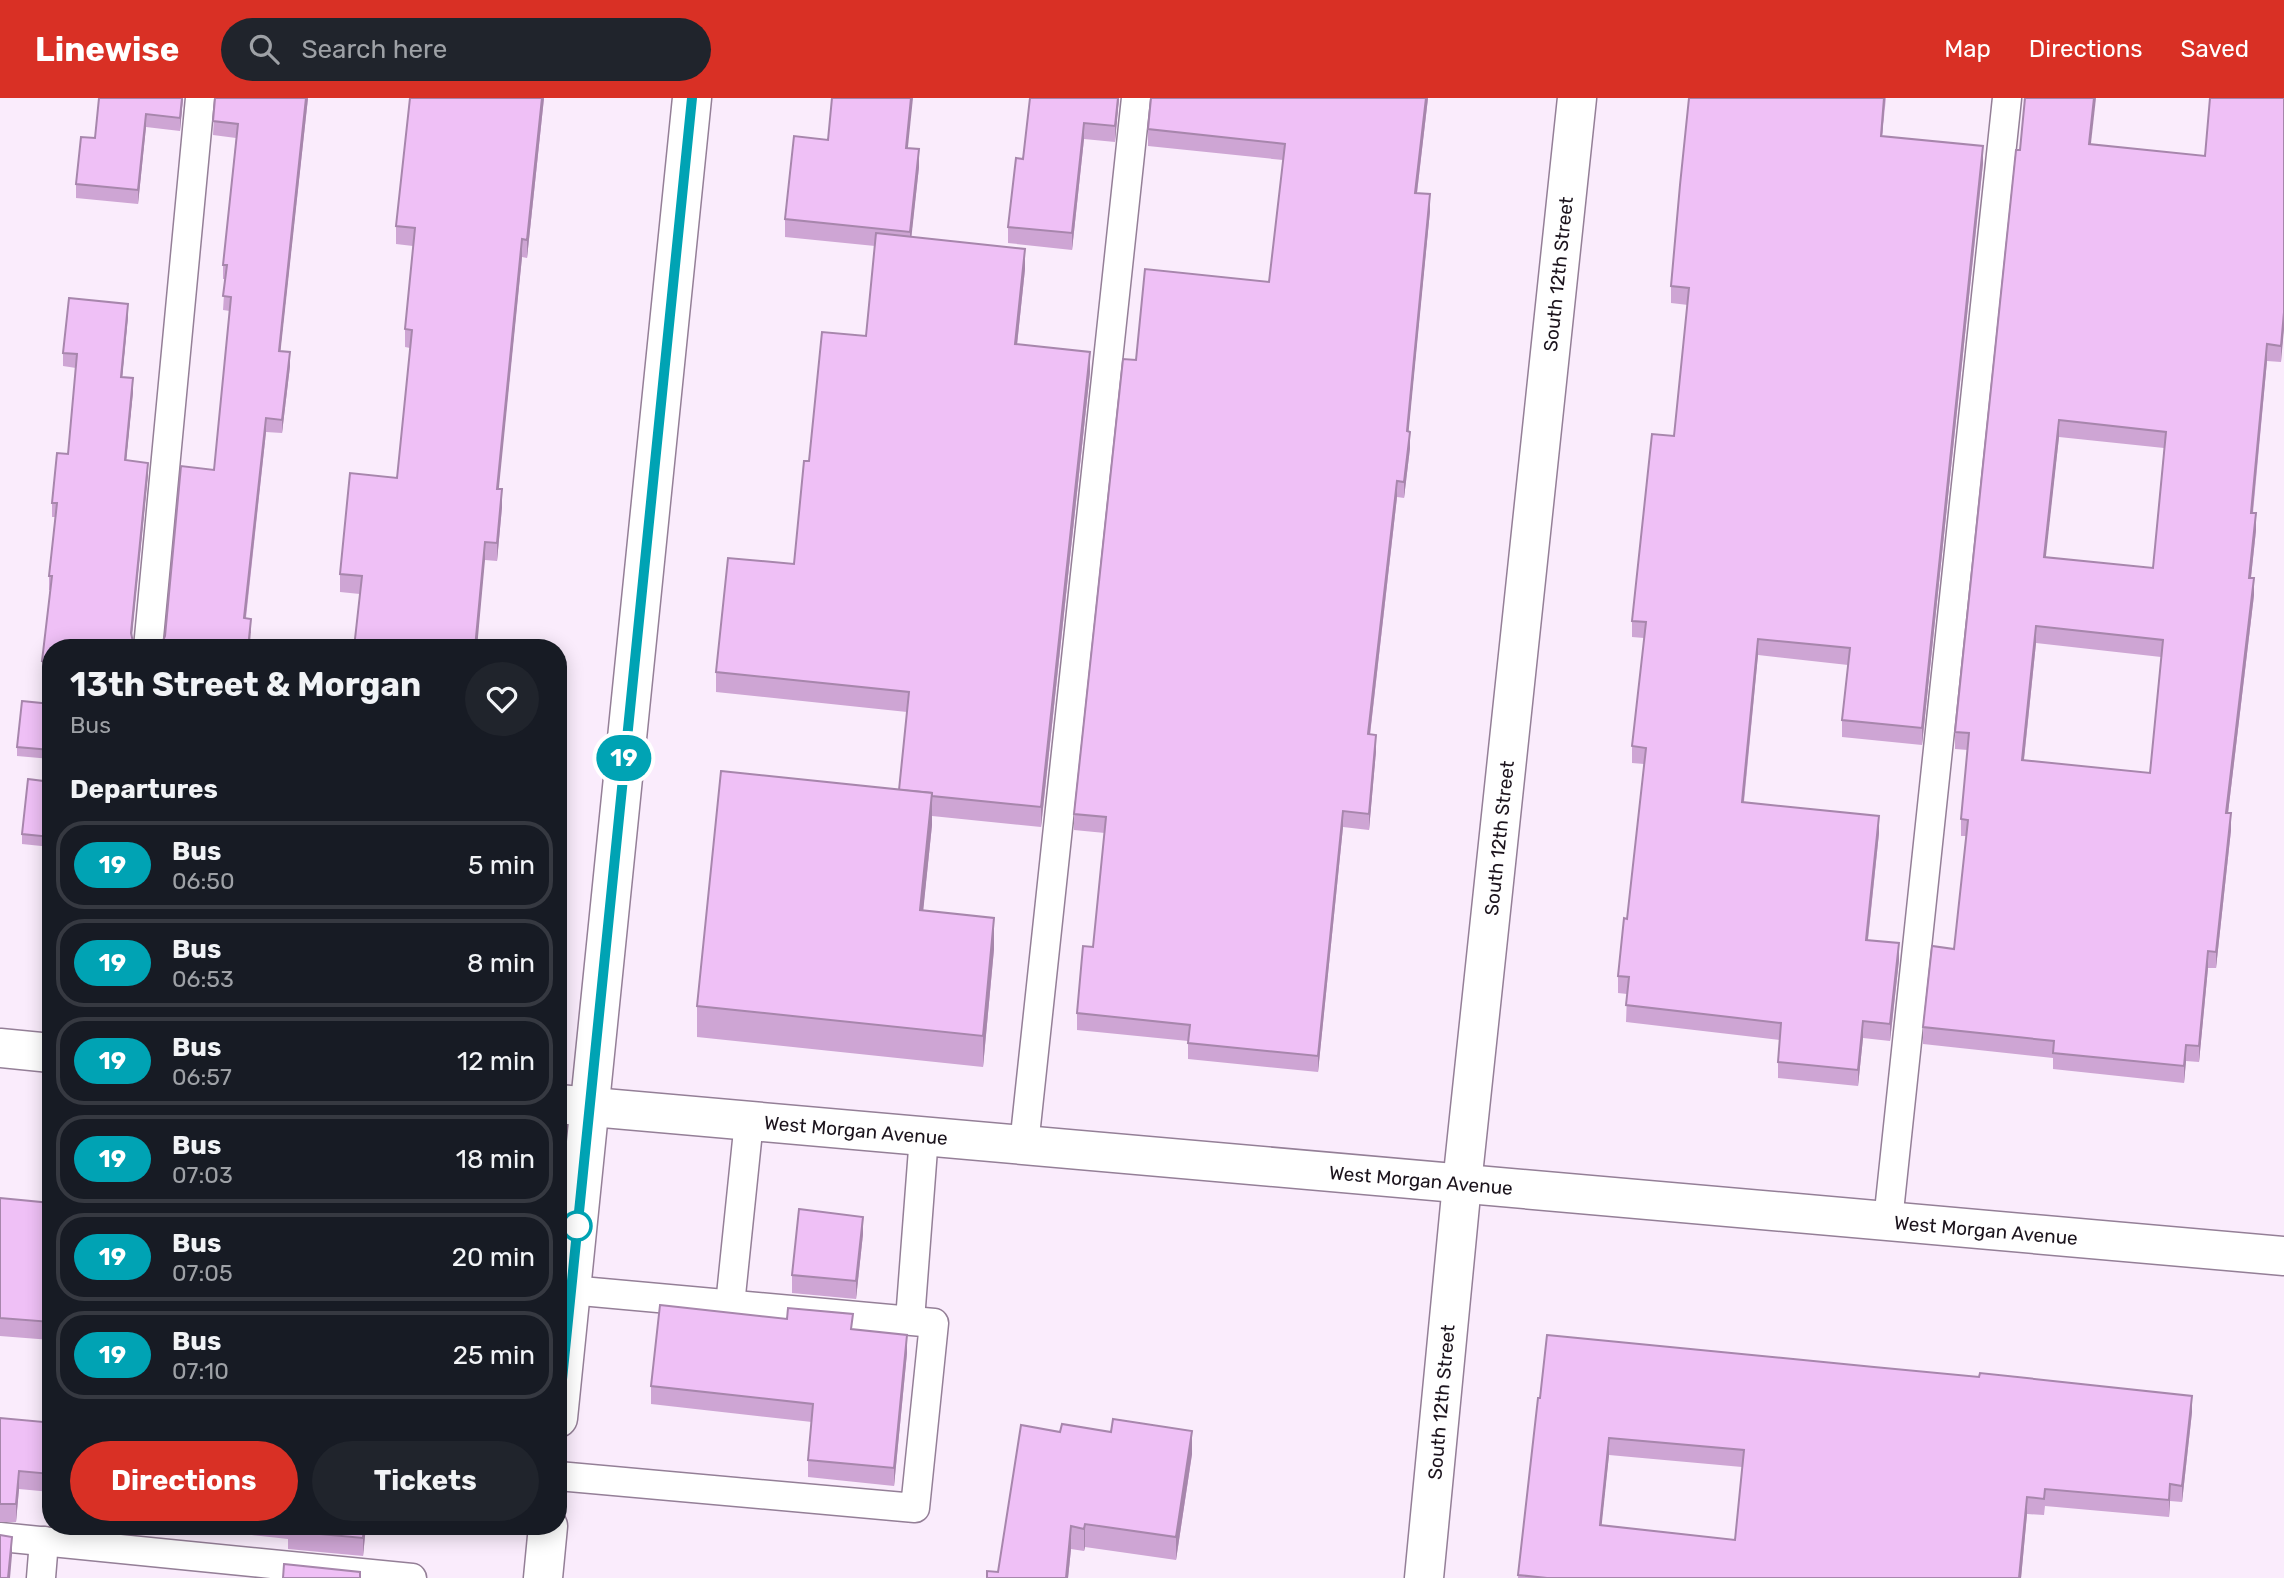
<!DOCTYPE html>
<html lang="en">
<head>
<meta charset="utf-8">
<style>
	:root { --surface:#171b24; --page:#20242c; --text:#f1f3f6; --muted:#9ea1a6; --line:#363941; --accent:#d93025 }
	body { margin:0; font-family:Rubik,sans-serif; background:var(--page); color:var(--text); height:100vh; display:flex; flex-direction:column; font-size:26px; white-space:nowrap }
	* { box-sizing:border-box; margin:0 }
	p { font-size:23px; color:var(--muted) }
	.icon { flex:none; width:38px; height:38px; fill:none; stroke:currentColor; stroke-width:2; stroke-linecap:round; stroke-linejoin:round }
	.map { position:relative; flex:1; overflow:hidden }
	.drawer { position:absolute; left:42px; top:541px; width:525px; height:896px; display:flex; flex-direction:column; background:var(--surface); border-radius:28px; box-shadow:0 4px 18px #0003 }
	.drawer>* { flex:none }
	.badge { padding:0 14px; border-radius:23px; font-size:24px; line-height:46px }
	.map>.badge { position:absolute; translate:-50% -50%; box-shadow:0 0 0 4px #fff }
	h2 { padding:0 28px; font-size:26px; line-height:63px }
	.round { display:grid; place-items:center; flex:none; width:74px; height:74px; border-radius:37px; background:var(--page) }
	.summary { display:flex; align-items:center; justify-content:space-between; height:119px; padding:0 28px }
	h1 { font-size:33px; font-weight:700; line-height:52px }
	.action { display:flex; gap:14px; margin-top:auto; padding:14px 28px }
	.action a { flex:1; height:80px; border-radius:42px; background:var(--accent); color:#fff; font-size:28px; font-weight:700; line-height:80px; text-align:center }
	.action a+a { background:var(--page); color:var(--text) }
	ul { padding:0; list-style:none }
	li { display:flex; align-items:center; gap:21px; height:88px; margin:0 14px 10px; padding:0 14px; border:4px solid var(--line); border-radius:28px }
	li div { flex:1 }
	li b { display:block; font-size:26px }
	li em { font-style:normal }
	li .badge { min-width:77px; font-weight:700; text-align:center }
	header { display:flex; align-items:center; gap:42px; box-sizing:border-box; height:98px; padding:0 35px; background:var(--accent); color:#fff }
	header strong { font-size:33px }
	nav { display:flex; gap:38px; margin-inline-start:auto; font-size:24px }
	.search { width:490px; height:63px; background:var(--page); display:flex; align-items:center; gap:18px; box-sizing:border-box; padding:0 24px; border-radius:38px; color:var(--muted); font-size:26px }
	.map>svg:first-child { display:block }
	.lines { fill:none; stroke-linecap:round; stroke-linejoin:round }
	.service-casing { stroke:#947f97; stroke-width:31 }
	.minor-casing { stroke:#947f97; stroke-width:41 }
	.tertiary-casing { stroke:#947f97; stroke-width:41 }
	.service { stroke:#fff; stroke-width:28 }
	.minor { stroke:#fff; stroke-width:38 }
	.tertiary { stroke:#fff; stroke-width:38 }
	.wall { fill:#cea5d4; fill-rule:evenodd }
	.shaded-wall { fill:#a786ac }
	.building { fill:#efc0f6; stroke:#a786ac; stroke-width:2; fill-rule:evenodd }
	.line-casing { stroke:#fff; stroke-width:16 }
	.line { stroke:#00a3b4; stroke-width:10 }
	.stop-dot { fill:#fff; stroke:#00a3b4; stroke-width:3.5 }
	.labels { text-anchor:middle; stroke-width:6; stroke-linejoin:round; paint-order:stroke }
	.street-label { font-size:19px; fill:#1c141d; stroke:#fff }
</style>
</head>
<body>
<header>
<strong>Linewise</strong>
<div class="search"><svg class="icon" aria-label="search" viewBox="0 0 24 24"><circle cx="10" cy="10" r="6"/><path d="M15 15l6 6"/></svg>Search here</div>
<nav><a>Map</a><a>Directions</a><a>Saved</a></nav>
</header>
<div class="map">
<svg width="2284" height="1480" viewBox="0 0 2284 1480">
	<rect width="100%" height="100%" fill="#faecfc"/>
	<g class="lines">
		<g class="service-casing">
			<g id="service">
				<polyline points="148,550 200,0"/>
				<polyline points="1024,1047 1136,0"/>
				<polyline points="1888,1123 2007,0"/>
				<polyline points="730,1207 749,1023"/>
				<polyline points="910,1222 924,1038"/>
				<polyline points="558,1378 915,1410 934,1225 570,1192"/>
				<polyline points="0,1439 412,1480"/>
				<polyline points="41,1480 44,1443"/>
			</g>
		</g>
		<g class="minor-casing">
			<polyline id="minor" points="1424,1480 1462,1086 1577,0"/>
		</g>
		<g class="tertiary-casing">
			<g id="tertiary">
				<polyline points="0,950 51,955"/>
				<polyline points="558,1006 2284,1158"/>
				<polyline points="558,1320 692,0"/>
				<polyline points="543,1480 548,1428"/>
			</g>
		</g>
		<use href="#service" class="service"/>
		<use href="#minor" class="minor"/>
		<use href="#tertiary" class="tertiary"/>
	</g>
	<g class="wall">
		<polygon points="99,0 183,0 180,33 146,29 138,106 76,100 76,86 95,40"/>
		<polygon points="215,0 308,0 280,253 290,268 282,335 266,334 246,520 251,535 162,545 214,372 230,213 223,212 225,181 223,181 223,167 236,40 213,37"/>
		<polygon points="544,0 527,160 522,159 498,391 502,409 497,463 485,462 360,496 340,494 340,476 397,380 410,250 405,249 405,231 413,148 396,146 396,128"/>
		<polygon points="1030,0 1119,0 1115,44 1084,41 1072,152 1008,145 1008,129 1023,61"/>
		<polygon points="1151,0 1428,0 1417,95 1430,113 1408,334 1410,350 1404,400 1397,399 1370,637 1376,653 1369,732 1343,729 1318,974 1188,961 1188,943 1077,932 1077,915 1093,849 1105,735 1074,732 1074,716 1136,262 1269,184 1283,62 1148,48 1148,31"/>
		<polygon points="1689,0 1886,0 1882,38 1983,65 1922,647 1842,639 1842,622 1848,567 1758,557 1744,704 1879,735 1868,842 1899,862 1890,943 1863,940 1858,988 1778,980 1778,964 1780,942 1626,924 1627,896 1618,895 1618,878 1627,821 1644,666 1632,665 1632,648 1644,540 1632,539 1632,523 1674,338 1688,207 1671,205 1671,188"/>
		<path d="M2284,0l-3,264 -14,-1 -14,152 3,17 -5,48 3,17 -26,218 3,17 -15,138h-8l-9,94 -13,-1 -2,22 -131,-14v-11l-130,-14v-17l31,-78 12,-113h-5v-17l7,-69 -13,-1v-17l65,-582 71,-6 114,12zM2059,339l105,11 -11,120 -108,-11zM2036,545l125,14 -11,116 -126,-13z"/>
		<polygon points="828,42 908,50 919,69 911,139 1025,171 1017,246 1090,274 1041,729 932,718 932,727 923,812 994,851 983,969 697,939 697,908 899,692 907,614 716,594 716,574 794,466 809,363 866,238 875,148 785,139 785,121"/>
		<polygon points="128,219 122,279 133,294 126,362 148,378 51,550 51,578 42,577 42,563 50,492 49,492 49,478 55,419 52,419 52,405 68,356 76,270 63,268 63,255"/>
		<polygon points="51,606 51,661 17,658 17,649"/>
		<polygon points="51,684 51,749 22,746 22,736"/>
		<polygon points="0,1100 51,1105 51,1242 0,1238"/>
		<polygon points="863,1136 856,1201 792,1195 792,1177"/>
		<polygon points="853,1231 907,1255 894,1388 808,1379 808,1362 812,1324 651,1306 651,1288"/>
		<polygon points="51,1245 51,1394 19,1391 16,1424 0,1424 0,1320 43,1324"/>
		<path d="M1538,1300l654,14 -10,90 -12,-1 -1,16 -124,-11 -1,9 -17,-1 -6,64h-503zM1609,1357l133,12 -7,73 -134,-15z"/>
		<polygon points="1021,1327 1192,1356 1176,1462 1085,1449 1084,1453 1071,1451 1068,1480 987,1480 998,1474"/>
		<polygon points="172,1428 366,1428 363,1458 288,1451 288,1441"/>
	</g>
	<g class="shaded-wall">
		<polygon points="182,0 183,0 180,33 180,20"/>
		<polygon points="306,0 308,0 279,267 279,253"/>
		<polygon points="542,0 544,0 527,160 527,142"/>
		<polygon points="911,0 913,0 906,68 906,50"/>
		<polygon points="1118,0 1119,0 1115,44 1115,28"/>
		<polygon points="1426,0 1428,0 1415,111 1415,95"/>
		<polygon points="1884,0 1885,0 1881,54 1881,38"/>
		<polygon points="2094,0 2096,0 2089,63 2089,46"/>
		<polygon points="146,16 146,29 138,106 138,92"/>
		<polygon points="1084,25 1084,41 1072,152 1072,135"/>
		<polygon points="1983,48 1983,65 1922,647 1922,630"/>
		<polygon points="919,51 919,69 910,152 910,134"/>
		<polygon points="1430,96 1430,113 1407,350 1407,333"/>
		<polygon points="522,141 522,159 497,409 497,391"/>
		<polygon points="1025,151 1025,171 1015,266 1015,246"/>
		<polygon points="128,206 128,219 121,293 121,279"/>
		<polygon points="2284,214 2284,231 2281,264 2281,248"/>
		<polygon points="2267,246 2267,263 2251,431 2251,415"/>
		<polygon points="290,254 290,268 282,335 282,322"/>
		<polygon points="1090,254 1090,274 1041,729 1041,709"/>
		<polygon points="133,280 133,294 125,376 125,362"/>
		<polygon points="266,320 266,334 244,534 244,520"/>
		<polygon points="2059,322 2059,339 2044,476 2044,459"/>
		<polygon points="1410,334 1410,350 1404,400 1404,384"/>
		<polygon points="148,365 148,378 131,548 131,535"/>
		<polygon points="1397,383 1397,399 1368,653 1368,636"/>
		<polygon points="502,391 502,409 497,463 497,445"/>
		<polygon points="2256,415 2256,432 2249,497 2249,480"/>
		<polygon points="485,444 485,462 477,550 475,550"/>
		<polygon points="2254,480 2254,497 2226,732 2226,715"/>
		<polygon points="251,521 250,550 248,550"/>
		<polygon points="2036,528 2036,545 2022,679 2022,662"/>
		<polygon points="1758,541 1758,557 1742,720 1742,704"/>
		<polygon points="1376,637 1376,653 1369,732 1369,716"/>
		<polygon points="932,695 932,727 920,844 920,812"/>
		<polygon points="1343,713 1343,729 1318,974 1318,958"/>
		<polygon points="2231,715 2231,732 2216,870 2216,854"/>
		<polygon points="1879,718 1879,735 1866,858 1866,842"/>
		<polygon points="994,820 994,851 983,969 983,938"/>
		<polygon points="1899,845 1899,862 1890,943 1890,926"/>
		<polygon points="2208,853 2208,870 2199,964 2199,948"/>
		<polygon points="1863,923 1863,940 1858,988 1858,972"/>
		<polygon points="2186,947 2186,963 2184,985 2184,968"/>
		<polygon points="863,1119 863,1136 856,1201 856,1183"/>
		<polygon points="907,1237 907,1255 894,1388 894,1370"/>
		<polygon points="2192,1298 2192,1314 2182,1404 2182,1388"/>
		<polygon points="1192,1333 1192,1356 1176,1462 1176,1439"/>
		<polygon points="1609,1340 1609,1357 1600,1443 1600,1427"/>
		<polygon points="19,1373 19,1391 16,1424 16,1406"/>
		<polygon points="2170,1386 2170,1403 2169,1419 2169,1402"/>
		<polygon points="2027,1399 2027,1416 2021,1480 2019,1480"/>
		<polygon points="1085,1426 1085,1449 1084,1453 1084,1431"/>
		<polygon points="364,1428 366,1428 363,1458 363,1440"/>
		<polygon points="1071,1428 1071,1451 1068,1480 1066,1480"/>
		<polygon points="12,1439 12,1457 10,1480 8,1480"/>
	</g>
	<g class="building">
		<polygon points="99,0 182,0 180,20 146,16 138,92 76,86 81,39 95,40"/>
		<polygon points="215,0 306,0 279,253 290,254 282,322 266,320 244,520 251,521 248,550 157,550 162,545 165,538 181,368 214,372 231,199 223,198 227,167 223,167 238,26 213,23"/>
		<polygon points="410,0 542,0 527,142 522,141 497,391 502,391 497,445 485,444 475,550 354,550 362,478 340,476 350,375 397,380 412,232 405,231 415,130 396,128"/>
		<polygon points="832,0 911,0 906,50 919,51 910,134 785,121 794,38 828,42"/>
		<polygon points="1030,0 1118,0 1115,28 1084,25 1072,135 1008,129 1016,60 1023,61"/>
		<polygon points="1151,0 1426,0 1415,95 1430,96 1407,333 1410,334 1404,384 1397,383 1368,636 1376,637 1369,716 1343,713 1318,958 1188,945 1190,927 1077,915 1083,848 1093,849 1106,719 1074,716 1123,261 1136,262 1145,171 1269,184 1285,46 1148,31"/>
		<polygon points="1689,0 1884,0 1881,38 1983,48 1922,630 1842,622 1850,550 1758,541 1742,704 1879,718 1866,842 1899,845 1890,926 1863,923 1858,972 1778,964 1781,925 1626,907 1629,879 1618,878 1624,820 1627,821 1646,650 1632,648 1646,524 1632,523 1652,336 1674,338 1689,190 1671,188 1680,87"/>
		<path d="M2025,0h69l-5,46 116,12 5,-58h74v214l-3,34 -14,-2 -16,169h5l-7,65h5l-28,235h5l-15,139 -8,-1 -9,95 -13,-1 -2,21 -131,-13 1,-12 -131,-14 9,-81 22,3 14,-129 -7,-1 8,-86 -14,-1 61,-582h4zM2059,322l107,12 -13,136 -109,-11zM2036,528l127,14 -13,133 -128,-13z"/>
		<polygon points="876,135 1025,151 1015,246 1090,254 1041,709 932,698 932,695 899,692 909,594 716,574 728,460 794,466 804,363 809,363 822,234 866,238"/>
		<polygon points="69,200 128,206 121,279 133,280 125,362 148,365 131,535 133,544 138,550 51,550 51,564 42,563 52,478 49,478 57,405 52,405 57,355 68,356 77,256 63,255"/>
		<polygon points="22,603 51,606 51,652 17,649"/>
		<polygon points="721,673 932,695 920,812 994,820 983,938 697,908"/>
		<polygon points="28,681 51,684 51,739 22,736"/>
		<polygon points="0,1100 51,1105 51,1224 0,1220"/>
		<polygon points="799,1111 863,1119 856,1183 792,1177"/>
		<polygon points="660,1207 787,1221 788,1210 853,1216 851,1231 907,1237 894,1370 808,1362 813,1306 651,1288"/>
		<path d="M1547,1237l327,32 105,10 1,-4 212,23 -10,90 -12,-2 -1,16 -124,-11 -1,10 -17,-2 -8,81h-472l-29,-3 20,-177h2zM1609,1340l135,12 -9,90 -135,-15z"/>
		<polygon points="51,1245 51,1376 19,1373 16,1406 0,1406 0,1320 43,1324"/>
		<polygon points="1113,1321 1192,1333 1176,1439 1085,1426 1084,1431 1071,1428 1066,1480 987,1480 987,1473 998,1474 1021,1327 1060,1334 1062,1326 1111,1334"/>
		<polygon points="288,1428 364,1428 363,1440 288,1433"/>
		<polygon points="0,1437 12,1439 8,1480 0,1480"/>
		<polygon points="284,1466 360,1474 360,1480 283,1480"/>
	</g>
	<g class="lines">
		<g class="line-casing">
			<polyline id="line" points="558,1321 692,0"/>
		</g>
		<use href="#line" class="line"/>
	</g>
	<circle class="stop-dot" cx="577" cy="1128" r="14"/>
	<g class="labels">
		<g class="street-label">
			<text transform="translate(1558 176) rotate(-84)" y="7">South 12th Street</text>
			<text transform="translate(1499 740) rotate(-84)" y="7">South 12th Street</text>
			<text transform="translate(856 1032) rotate(5)" y="7">West Morgan Avenue</text>
			<text transform="translate(1421 1082) rotate(5)" y="7">West Morgan Avenue</text>
			<text transform="translate(1986 1132) rotate(5)" y="7">West Morgan Avenue</text>
			<text transform="translate(1441 1304) rotate(-85)" y="7">South 12th Street</text>
		</g>
	</g>
</svg>
<b class="badge" style="left:624px;top:660px;background:#00a3b4;color:#fff">19</b>
<section class="drawer">
<div class="summary"><div><h1>13th Street &amp; Morgan</h1><p>Bus</p></div><a class="round"><svg class="icon" aria-label="heart" viewBox="0 0 24 24"><path d="M12 20l-8-8c-3-5 5-10 8-4 3-6 11-1 8 4z"/></svg></a></div>
<h2>Departures</h2>
<ul>
<li><span class="badge" style="background:#00a3b4;color:#fff">19</span><div><b>Bus</b><p>06:50</p></div><em>5 min</em></li>
<li><span class="badge" style="background:#00a3b4;color:#fff">19</span><div><b>Bus</b><p>06:53</p></div><em>8 min</em></li>
<li><span class="badge" style="background:#00a3b4;color:#fff">19</span><div><b>Bus</b><p>06:57</p></div><em>12 min</em></li>
<li><span class="badge" style="background:#00a3b4;color:#fff">19</span><div><b>Bus</b><p>07:03</p></div><em>18 min</em></li>
<li><span class="badge" style="background:#00a3b4;color:#fff">19</span><div><b>Bus</b><p>07:05</p></div><em>20 min</em></li>
<li><span class="badge" style="background:#00a3b4;color:#fff">19</span><div><b>Bus</b><p>07:10</p></div><em>25 min</em></li>
</ul>
<div class="action"><a>Directions</a><a>Tickets</a></div>
</section>
</div>
</body>
</html>
